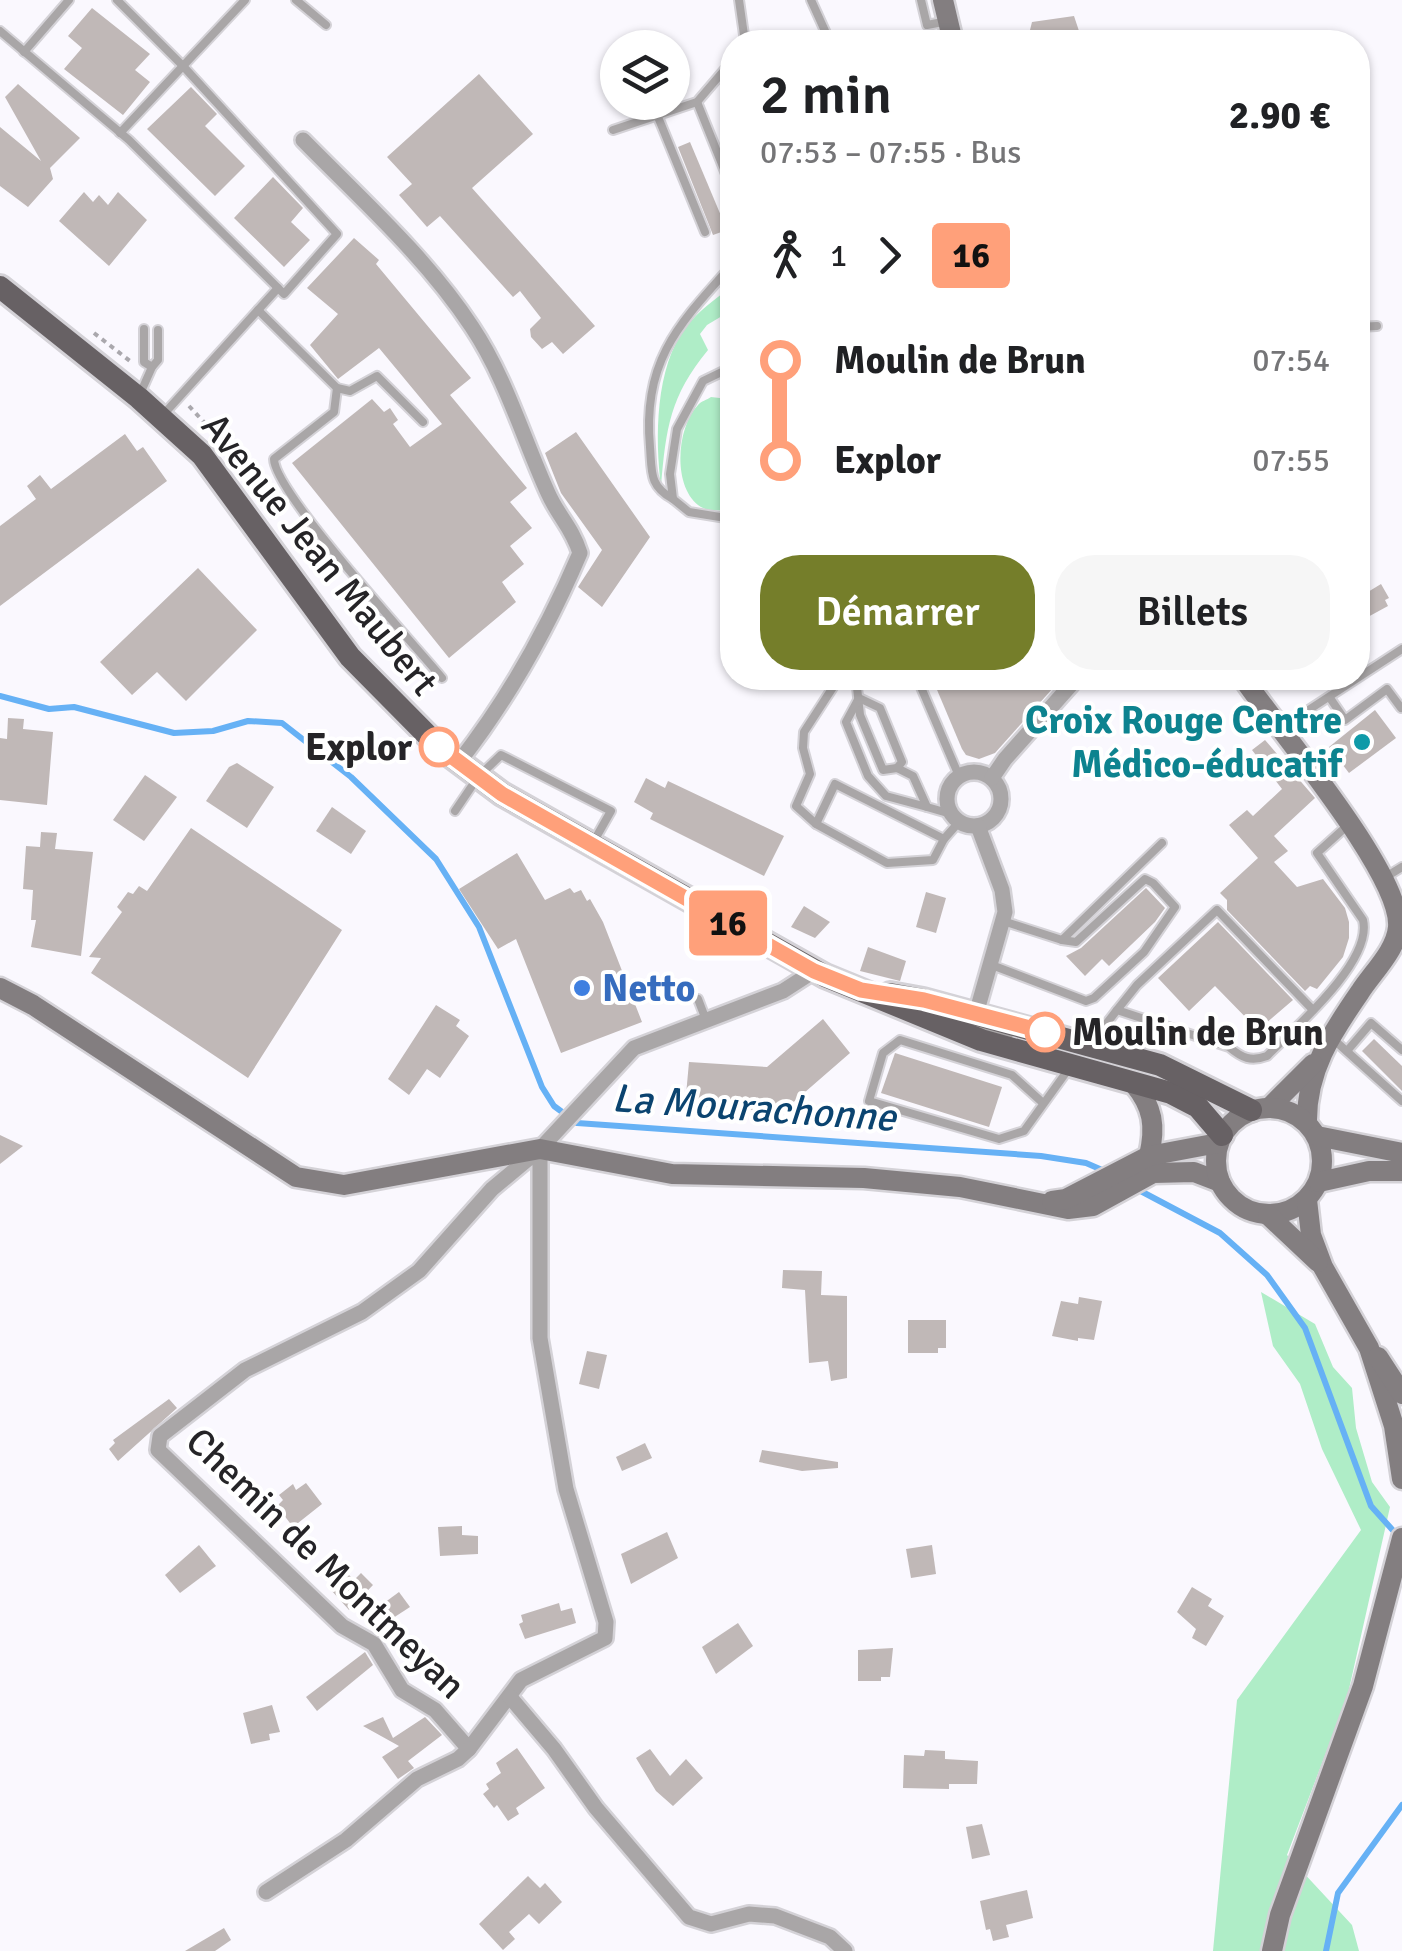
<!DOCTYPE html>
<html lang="fr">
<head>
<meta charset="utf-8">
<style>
	:root { --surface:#fff; --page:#f6f6f6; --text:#202124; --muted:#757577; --accent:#757e2a }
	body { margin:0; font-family:Signika,sans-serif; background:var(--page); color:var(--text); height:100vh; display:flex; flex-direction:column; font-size:38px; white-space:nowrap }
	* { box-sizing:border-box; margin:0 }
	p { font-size:32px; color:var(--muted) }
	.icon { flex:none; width:55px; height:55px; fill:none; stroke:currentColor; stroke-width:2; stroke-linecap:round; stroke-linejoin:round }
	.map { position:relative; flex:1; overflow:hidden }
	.details { position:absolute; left:720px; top:30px; width:650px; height:660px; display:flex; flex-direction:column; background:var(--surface); border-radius:40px; box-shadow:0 2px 8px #0004 }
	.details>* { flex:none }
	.badge { padding:0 20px; border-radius:8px; font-size:35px; line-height:65px }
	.tools { position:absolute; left:600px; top:30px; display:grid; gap:20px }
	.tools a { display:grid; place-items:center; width:90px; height:90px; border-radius:50%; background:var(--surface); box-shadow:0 2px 8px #0004; font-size:50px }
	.map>.badge { position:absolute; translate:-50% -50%; box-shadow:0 0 0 5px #fff }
	.legs { display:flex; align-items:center; gap:15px; height:110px; padding:0 40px; font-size:32px }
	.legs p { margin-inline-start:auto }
	.overview { display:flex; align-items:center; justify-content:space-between; height:170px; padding:0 40px }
	h1 { font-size:55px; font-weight:600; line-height:75px }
	.cta { display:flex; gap:20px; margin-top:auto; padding:20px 40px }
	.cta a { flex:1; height:115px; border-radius:40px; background:var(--accent); color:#fff; font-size:40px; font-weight:600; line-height:115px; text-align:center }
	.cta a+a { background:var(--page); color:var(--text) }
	ul { padding:0 40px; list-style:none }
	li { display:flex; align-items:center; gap:35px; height:100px; font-size:38px }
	li i { display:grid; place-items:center; width:15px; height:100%; margin:0 12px; background:currentColor }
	li i::after { content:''; width:25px; height:25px; margin:-12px; border:8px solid; border-radius:50%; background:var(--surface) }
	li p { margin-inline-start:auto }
	li:first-child i { background:linear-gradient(#0000 50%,currentColor 0) }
	li:last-child i { background:linear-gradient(currentColor 50%,#0000 0) }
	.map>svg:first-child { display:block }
	.green { fill:#afedc7 }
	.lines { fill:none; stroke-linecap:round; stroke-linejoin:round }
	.stream { stroke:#66b1f5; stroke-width:6 }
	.building { fill:#c0b8b7 }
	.lane-casing { stroke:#d4d2d7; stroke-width:12 }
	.street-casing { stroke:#d4d2d7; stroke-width:20 }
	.secondary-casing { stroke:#d4d2d7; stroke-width:25 }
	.primary-casing { stroke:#d4d2d7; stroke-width:28 }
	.path { stroke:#aaa8ad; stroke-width:4; stroke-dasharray:5 5; stroke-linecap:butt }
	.lane { stroke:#a9a6a7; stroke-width:8 }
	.street { stroke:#a9a6a7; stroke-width:15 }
	.secondary { stroke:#837e80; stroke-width:20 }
	.primary { stroke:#676164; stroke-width:22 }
	.line-1-casing { stroke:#fff; stroke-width:22 }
	.line-1 { stroke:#ffa07a; stroke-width:15 }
	.culture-dot { fill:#0f9aa8; stroke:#fff; stroke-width:4 }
	.stop-1-dot { fill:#fff; stroke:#ffa07a; stroke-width:5 }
	.shop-dot { fill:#3f7fe0; stroke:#fff; stroke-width:4 }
	.labels { text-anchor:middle; stroke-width:8; stroke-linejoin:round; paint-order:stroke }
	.street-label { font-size:38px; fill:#252427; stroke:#fff }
	.culture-label { font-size:38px; font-weight:bold; fill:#0d838f; stroke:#fff; text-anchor:end }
	.stop-label { font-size:38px; font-weight:bold; fill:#252427; stroke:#fff; text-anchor:end }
	.shop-label { font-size:38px; font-weight:bold; fill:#366cbe; stroke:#fff; text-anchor:start }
	.water-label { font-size:40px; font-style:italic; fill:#0b4470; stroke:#fff }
</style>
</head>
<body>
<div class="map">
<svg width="1402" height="1951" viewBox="0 0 1402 1951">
	<rect width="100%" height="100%" fill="#faf8fe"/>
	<g class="green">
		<path d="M732,286v24l-25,15 -7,9 8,16c-38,46 -42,78 -47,136 -6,-47 -6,-119 25,-159 13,-17 30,-28 46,-41z"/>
		<path d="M711,397l17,2 4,11v101c-9,-1 -23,1 -31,-4 -29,-18 -25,-79 -3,-102 3,-4 9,-5 13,-8z"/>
		<polygon points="1261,1292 1315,1324 1333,1367 1352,1388 1356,1428 1372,1482 1390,1507 1347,1698 1287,1855 1352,1925 1359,1951 1213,1951 1237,1700 1361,1530 1322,1449 1300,1384 1273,1346"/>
	</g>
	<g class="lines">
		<g class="stream">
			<polyline points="0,696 49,709 74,707 174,733 213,731 248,721 282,723 351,777 436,859 479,927 542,1087 554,1106 577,1123 1041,1156 1086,1163 1109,1173"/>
			<polyline points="1133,1187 1220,1233 1267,1275 1305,1328 1371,1506 1398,1536"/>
			<polyline points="1326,1951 1338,1893 1402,1805"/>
		</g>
	</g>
	<g class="building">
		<polygon points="92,8 150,54 135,70 150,82 123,115 64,69 82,48 68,36"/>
		<polygon points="1074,16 1082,40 1027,42 1032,22"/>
		<polygon points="479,74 533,134 472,188 595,326 563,354 552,342 542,349 531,337 530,329 541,318 520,291 513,297 440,216 427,227 399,195 412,184 387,157"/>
		<polygon points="18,84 80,138 50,168 53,179 28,207 0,186 0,127 41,161 5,97"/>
		<polygon points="191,87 217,114 205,126 245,166 215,196 147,129"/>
		<polygon points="690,142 727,230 713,235 678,147"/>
		<polygon points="273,177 303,208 291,222 310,240 284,267 234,218"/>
		<polygon points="84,192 93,202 99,195 108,205 118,192 147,220 109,266 59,221"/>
		<polygon points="354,238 379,260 376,264 471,378 450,395 527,488 510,502 532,528 510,546 524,564 502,582 516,602 449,658 292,463 372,399 384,412 390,408 398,420 393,424 410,447 442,424 379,348 338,379 310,345 338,314 307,288"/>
		<polygon points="576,432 650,537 602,607 578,587 602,550 561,493 545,453"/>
		<polygon points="125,434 137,451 143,447 167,481 0,606 0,526 36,499 27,486 40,475 51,489"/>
		<polygon points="198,568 257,630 186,701 157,672 132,695 100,662"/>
		<polygon points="1381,584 1389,598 1385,600 1388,606 1366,618 1358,598"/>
		<polygon points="932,678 1062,678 995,753 979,759 966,755 962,749"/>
		<polygon points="1375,710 1396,738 1349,773 1329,747"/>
		<polygon points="8,718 24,719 23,729 53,732 47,805 0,800 0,738 7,739"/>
		<polygon points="1265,740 1315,798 1274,836 1288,851 1274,862 1297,887 1323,879 1345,908 1349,922 1349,938 1343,957 1317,989 1310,986 1305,991 1227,910 1227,900 1220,893 1258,858 1229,825 1247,810 1253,816 1282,789 1252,750"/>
		<polygon points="237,763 274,787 247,828 206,801 229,767"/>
		<polygon points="145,775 177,797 144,841 113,820"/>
		<polygon points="646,778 665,788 668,781 784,836 764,876 650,819 653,813 634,802"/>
		<polygon points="332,807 366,831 351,854 316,831"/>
		<polygon points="191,828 342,930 248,1078 91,973 101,958 89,957 122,912 117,907 128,892 133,894 139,886 147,891"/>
		<polygon points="41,832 57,833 55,849 93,852 81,956 31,947 36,920 31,920 33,890 23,889 26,846 40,847"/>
		<polygon points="517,853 545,900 570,888 574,893 581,890 587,901 590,899 603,922 642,1022 561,1053 516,939 498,949 459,889"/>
		<polygon points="1146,888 1165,908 1155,922 1109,966 1102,959 1085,976 1066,956 1081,948"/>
		<polygon points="926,892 946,898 936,933 916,927"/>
		<polygon points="804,906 830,922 815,938 791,927"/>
		<polygon points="1218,922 1293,1000 1258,1030 1215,986 1189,1011 1158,978"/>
		<polygon points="868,947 906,961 900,981 860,971"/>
		<polygon points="436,1005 460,1020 456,1026 469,1036 440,1078 427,1069 409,1095 388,1079"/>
		<polygon points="823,1019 850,1053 789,1106 789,1112 685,1106 689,1062 767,1067"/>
		<polygon points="1374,1039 1402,1066 1402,1091 1362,1051"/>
		<polygon points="895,1053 1002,1087 989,1127 881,1093"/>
		<polygon points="0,1135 23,1146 0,1164"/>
		<polygon points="783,1270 822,1271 821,1295 847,1296 847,1378 831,1381 828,1361 809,1363 805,1290 782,1288"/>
		<polygon points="1079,1297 1102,1301 1094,1340 1078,1338 1078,1341 1052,1336 1061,1301 1078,1304"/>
		<polygon points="908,1320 946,1320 946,1348 938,1348 938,1353 908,1353"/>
		<polygon points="587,1351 607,1355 599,1389 579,1384"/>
		<polygon points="169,1399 177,1408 118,1461 109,1449 115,1443 113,1440"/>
		<polygon points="645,1443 652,1458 622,1471 616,1457"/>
		<polygon points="762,1450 838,1462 838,1468 802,1471 759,1462"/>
		<polygon points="306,1483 322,1504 293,1527 277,1506 283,1500 279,1495 293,1484 296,1490"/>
		<polygon points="462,1526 462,1535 478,1536 478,1554 440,1556 438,1527"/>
		<polygon points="667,1532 678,1558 631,1584 621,1554"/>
		<polygon points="199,1545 216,1566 180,1593 165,1575"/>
		<polygon points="932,1545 936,1574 911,1578 906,1549"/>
		<polygon points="361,1573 373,1585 349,1610 332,1591 349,1575 354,1580"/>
		<polygon points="1192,1587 1212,1599 1208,1606 1224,1616 1206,1646 1192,1638 1196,1629 1177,1612"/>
		<polygon points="399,1592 410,1607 390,1620 380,1606"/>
		<polygon points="559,1603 561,1611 572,1608 576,1623 525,1639 519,1624 523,1622 521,1615"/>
		<polygon points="738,1623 753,1646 716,1674 702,1647"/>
		<polygon points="893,1648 890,1677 881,1677 881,1681 858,1681 858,1650"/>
		<polygon points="365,1652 373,1665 317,1711 306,1697"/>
		<polygon points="272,1705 280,1732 269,1734 270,1740 251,1744 243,1713"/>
		<polygon points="383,1717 393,1738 425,1717 442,1735 408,1761 414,1768 398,1779 382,1757 399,1746 363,1726"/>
		<polygon points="517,1748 545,1788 516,1808 519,1814 508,1821 497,1805 494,1808 483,1794 489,1789 486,1784 501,1773 496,1763"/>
		<polygon points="650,1749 670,1776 686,1759 703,1778 673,1806 656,1791 636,1758"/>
		<polygon points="925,1750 945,1751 945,1759 978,1761 977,1784 949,1784 949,1789 903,1788 904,1755 924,1756"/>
		<polygon points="982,1824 990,1855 972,1859 966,1827"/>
		<polygon points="528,1876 540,1888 545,1883 562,1902 539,1924 529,1914 509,1932 515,1939 503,1950 479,1924"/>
		<polygon points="1027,1890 1033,1918 1006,1925 1009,1937 993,1941 990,1929 986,1930 980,1901"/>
		<polygon points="224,1928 231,1940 215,1951 185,1951"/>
	</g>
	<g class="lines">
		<g class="lane-casing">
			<g id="lane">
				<polyline points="296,0 326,25"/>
				<polyline points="739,0 745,42"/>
				<polyline points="811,0 830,42"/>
				<polyline points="921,0 927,25 948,21"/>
				<polyline points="0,31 129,140 284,294 337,234 183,66 117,0"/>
				<polyline points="24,52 69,0"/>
				<polyline points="697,102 732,189"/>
				<polyline points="658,117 705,232"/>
				<polyline points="613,130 697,102 732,61"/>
				<polyline points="120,133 245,0"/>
				<polyline points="258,310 337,388 350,391 377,376 423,422"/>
				<polyline points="1358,327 1377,326"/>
				<polyline points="144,329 144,362 152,367"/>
				<polyline points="732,367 703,381 677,429 670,474 673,499 689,512 732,519"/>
				<path d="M337,388l-3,24 -60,47c0,33 139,184 168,219"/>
				<polyline points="140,394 152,367 158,360 158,330"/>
				<polyline points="163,415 278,288"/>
				<path d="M673,499c-24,-13 -21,-27 -23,-52 -8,-86 29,-123 82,-182"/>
				<polyline points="839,678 804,732 803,748 810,774 796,806 816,824 887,863 933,860 944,839"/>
				<polyline points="856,678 860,715 883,770 897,768 913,776 927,807 951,814"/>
				<polyline points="917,678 959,776"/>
				<polyline points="1330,698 1345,720 1387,689 1401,708"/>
				<polyline points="1284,726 1402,649"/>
				<polyline points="897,768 902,762 880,708 859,698 846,722 868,776 886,796 927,807"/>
				<polyline points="455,811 478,777 501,755 611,811 594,841"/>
				<polyline points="816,824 835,784 944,839 959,822"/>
				<polyline points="1384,878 1402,867"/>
				<polyline points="1003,921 1062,940 1162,843"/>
				<polyline points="989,964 1086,1001 1094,998 1144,952 1175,907 1153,883 1145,879 1076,942 1062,940"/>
				<polyline points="698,999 706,1020"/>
				<polyline points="1117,1010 1137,985 1217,910 1313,1010"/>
				<polyline points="1333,1039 1402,1101"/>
				<path d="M1093,1041l24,-31 112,37c13,11 22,15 38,9 28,-28 106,-95 96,-136l-46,-67 31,-28"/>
				<polyline points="1347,1051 1371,1023 1402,1050"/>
				<polyline points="1043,1103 1012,1075 900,1040 883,1053 869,1101 999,1139 1024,1131 1065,1074 1068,1068"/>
			</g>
		</g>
		<g class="street-casing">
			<g id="street">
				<path d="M303,140c58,59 123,117 169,187 34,51 51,111 76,166 10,23 24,34 32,60 -32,75 -71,145 -121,209"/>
				<circle cx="974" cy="799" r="27"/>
				<polyline points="992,778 1005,759 1077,678"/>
				<polyline points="978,826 1002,890 1005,912 976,1014 985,1030 1005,1036"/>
				<polyline points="540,1149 540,1338 566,1489 606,1622 605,1638 521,1680 469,1749 435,1710 402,1690 374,1644 342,1626 158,1450 160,1436 245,1370 362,1312 419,1271 492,1189 540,1149 634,1048 783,991 814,971"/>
				<polyline points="510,1697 554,1749 596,1808 689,1917 711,1924 749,1914 775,1916 830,1937 845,1951"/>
				<polyline points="266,1892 346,1840 417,1779 458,1759 469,1749"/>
			</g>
		</g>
		<g class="secondary-casing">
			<g id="secondary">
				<polyline points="943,0 953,42"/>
				<path d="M1243,678c33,49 159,196 155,249 -2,24 -26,46 -38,65 -29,42 -54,79 -53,131"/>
				<polyline points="0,988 33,1005 296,1177 344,1185 540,1149 672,1174 864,1178 960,1187 1068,1209 1093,1206 1153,1173 1194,1172 1220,1182"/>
				<path d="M1134,1084c19,23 22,42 15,72"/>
				<polyline points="1270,1107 1313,1064"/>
				<circle cx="1269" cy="1161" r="53"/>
				<polyline points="1317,1136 1402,1153"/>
				<polyline points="1319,1182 1369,1171 1402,1171"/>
				<polyline points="1307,1200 1311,1235 1323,1267 1369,1348 1394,1426 1402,1479"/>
				<polyline points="1052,1201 1066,1199 1149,1156 1218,1143"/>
				<polyline points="1268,1215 1318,1262"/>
				<polyline points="1378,1357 1402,1394"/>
				<polyline points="1272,1951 1280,1915 1363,1686 1402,1538"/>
			</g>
		</g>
		<g class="primary-casing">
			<g id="primary">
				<polyline points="0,287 139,398 202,455 350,657 439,747 502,794 825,976 981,1040 1171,1093 1198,1107 1222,1135"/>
				<polyline points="890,994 923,1000 1160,1065 1251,1110"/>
			</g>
		</g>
		<g class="path">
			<polyline points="94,333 130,361"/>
			<polyline points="189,406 226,446 251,484"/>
		</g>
		<use href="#lane" class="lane"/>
		<use href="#street" class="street"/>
		<use href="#secondary" class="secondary"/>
		<use href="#primary" class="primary"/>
	</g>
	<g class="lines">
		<g class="line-1-casing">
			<polyline id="line-1" points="439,747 502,794 814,971 861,990 924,1000 1045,1032"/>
		</g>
		<use href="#line-1" class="line-1"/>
	</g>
	<circle class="culture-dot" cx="1362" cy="742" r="10"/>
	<g class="stop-1-dot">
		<circle cx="439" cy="747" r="18"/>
		<circle cx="1045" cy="1032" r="18"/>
	</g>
	<circle class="shop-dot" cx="582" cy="988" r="10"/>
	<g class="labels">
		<g class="street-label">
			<text transform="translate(320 554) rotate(51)" y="13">Avenue Jean Maubert</text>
			<text transform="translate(326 1563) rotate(44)" y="13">Chemin de Montmeyan</text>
		</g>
		<g class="culture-label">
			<text x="1342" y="733">Croix Rouge Centre<tspan x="1342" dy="44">Médico-éducatif</tspan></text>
		</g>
		<g class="stop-label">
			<text x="412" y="760">Explor</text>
			<text x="1072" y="1045" text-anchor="start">Moulin de Brun</text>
		</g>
		<g class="shop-label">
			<text x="602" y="1001">Netto</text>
		</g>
		<g class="water-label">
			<text transform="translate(754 1107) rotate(4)" y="14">La Mourachonne</text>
		</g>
	</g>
</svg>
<div class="tools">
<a><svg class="icon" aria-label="layers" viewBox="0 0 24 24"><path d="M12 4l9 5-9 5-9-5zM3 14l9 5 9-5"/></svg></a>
</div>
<b class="badge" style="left:728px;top:923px;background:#ffa07a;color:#111">16</b>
<section class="details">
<div class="overview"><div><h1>2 min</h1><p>07:53 – 07:55 · Bus</p></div><b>2.90 €</b></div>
<div class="legs"><svg class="icon" aria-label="walk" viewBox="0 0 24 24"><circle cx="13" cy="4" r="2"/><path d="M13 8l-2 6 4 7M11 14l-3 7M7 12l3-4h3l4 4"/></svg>1<svg class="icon" aria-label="forward" viewBox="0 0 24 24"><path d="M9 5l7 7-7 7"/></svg><b class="badge" style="background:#ffa07a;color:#111">16</b></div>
<ul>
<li><i style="color:#ffa07a"></i><b>Moulin de Brun</b><p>07:54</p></li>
<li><i style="color:#ffa07a"></i><b>Explor</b><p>07:55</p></li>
</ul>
<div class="cta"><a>Démarrer</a><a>Billets</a></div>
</section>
</div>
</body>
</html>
